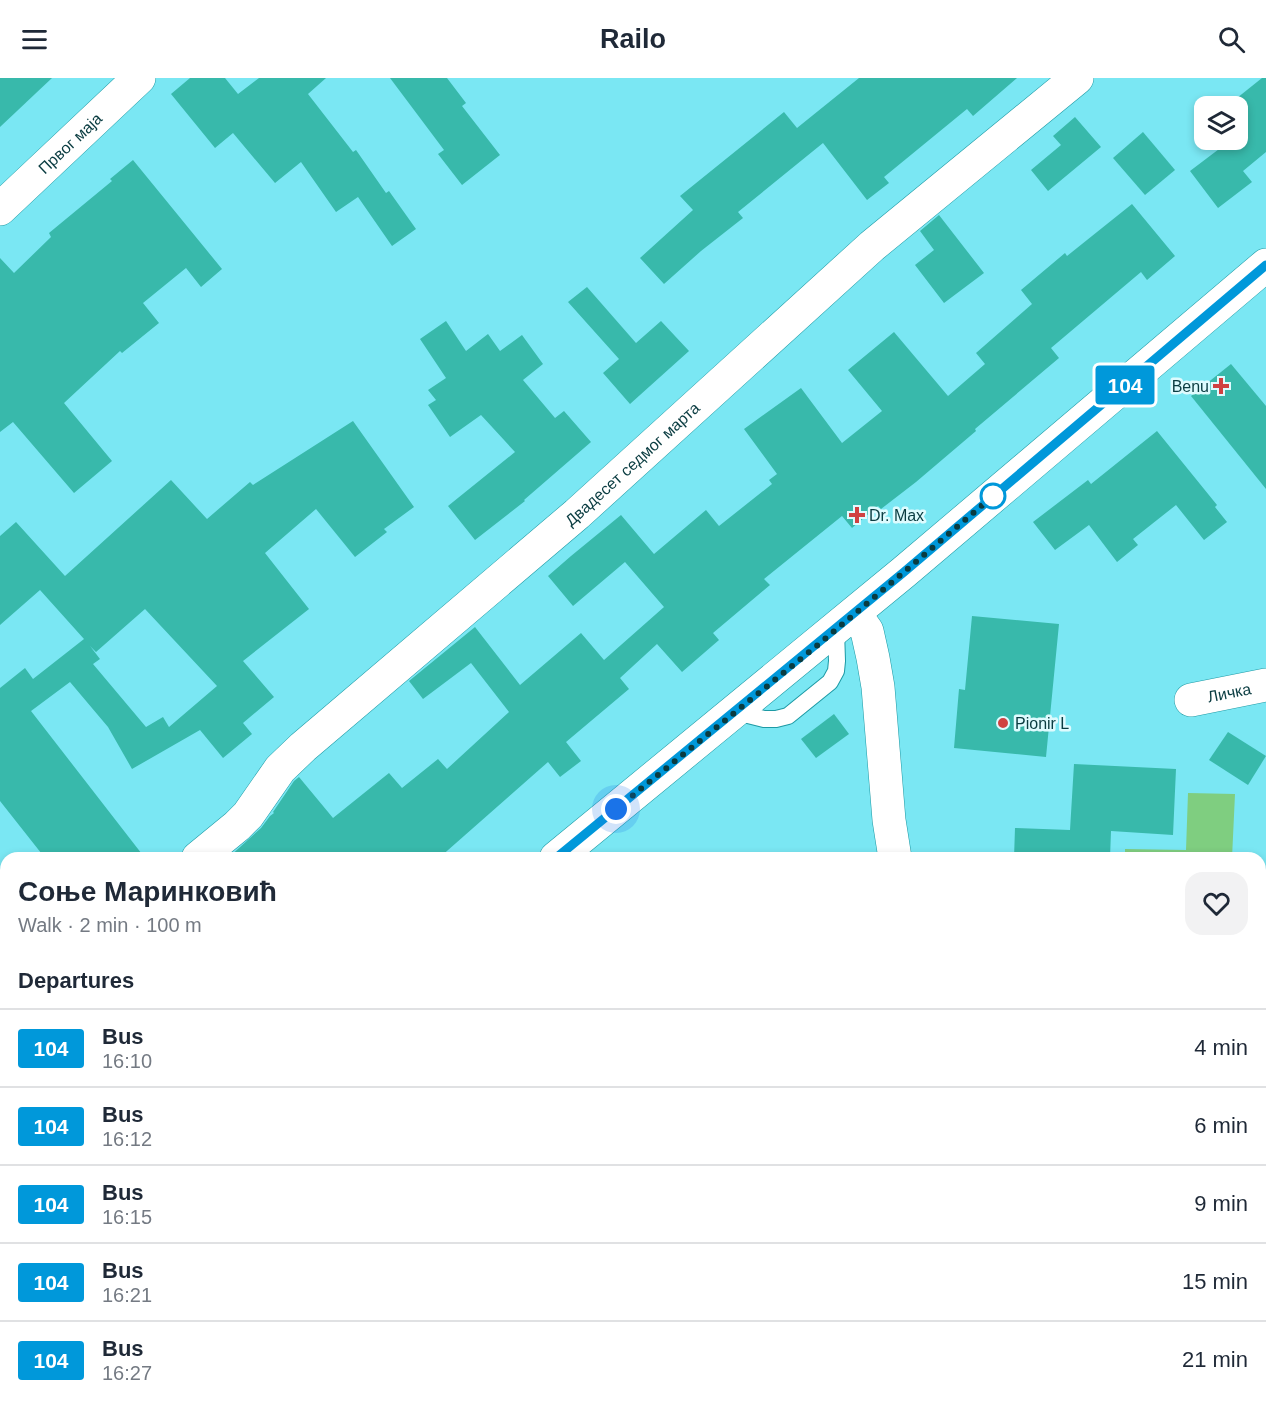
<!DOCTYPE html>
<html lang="en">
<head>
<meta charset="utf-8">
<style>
	:root { --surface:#fff; --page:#f2f2f3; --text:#1f2937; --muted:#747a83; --line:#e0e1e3 }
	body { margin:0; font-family:Helvetica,sans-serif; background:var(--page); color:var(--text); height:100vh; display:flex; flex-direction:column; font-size:22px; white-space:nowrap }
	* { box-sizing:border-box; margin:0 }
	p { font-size:20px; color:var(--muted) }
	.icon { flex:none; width:33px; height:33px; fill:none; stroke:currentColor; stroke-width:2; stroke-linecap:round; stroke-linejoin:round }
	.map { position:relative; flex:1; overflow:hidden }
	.sheet { position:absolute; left:0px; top:774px; width:1266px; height:558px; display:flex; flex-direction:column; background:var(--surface); border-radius:18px 18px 0 0; box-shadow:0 3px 9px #0003 }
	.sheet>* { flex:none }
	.badge { padding:0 12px; border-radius:4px; font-size:21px; line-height:39px }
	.controls { position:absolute; left:1194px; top:18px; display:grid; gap:12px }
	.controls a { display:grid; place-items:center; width:54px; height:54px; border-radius:12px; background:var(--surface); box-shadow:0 3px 9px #0003; font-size:30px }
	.you { position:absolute; width:30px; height:30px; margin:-15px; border:4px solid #fff; border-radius:50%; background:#1a73e8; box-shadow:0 0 0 9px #1a73e833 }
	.map>.badge { position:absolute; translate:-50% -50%; box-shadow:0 0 0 3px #fff }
	h2 { padding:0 18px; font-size:22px; line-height:54px }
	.round { display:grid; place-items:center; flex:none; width:63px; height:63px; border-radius:18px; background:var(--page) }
	.summary { display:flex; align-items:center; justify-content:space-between; height:102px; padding:0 18px }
	h1 { font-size:28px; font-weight:800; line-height:45px }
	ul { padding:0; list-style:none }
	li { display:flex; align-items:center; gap:18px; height:78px; padding:0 18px; border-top:2px solid var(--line) }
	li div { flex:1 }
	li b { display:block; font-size:22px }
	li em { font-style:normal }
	li .badge { min-width:66px; font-weight:700; text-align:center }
	header { display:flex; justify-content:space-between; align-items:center; height:78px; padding:0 18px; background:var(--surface); font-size:27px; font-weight:800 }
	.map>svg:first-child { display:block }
	.green { fill:#7fce80 }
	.building { fill:#38b9ab; fill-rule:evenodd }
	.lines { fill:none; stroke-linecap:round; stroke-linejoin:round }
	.lane-casing { stroke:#1d9aa5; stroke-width:18 }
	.street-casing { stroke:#1d9aa5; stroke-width:34 }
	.secondary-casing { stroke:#1d9aa5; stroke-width:34 }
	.lane { stroke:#fff; stroke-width:16 }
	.street { stroke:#fff; stroke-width:33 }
	.secondary { stroke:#fff; stroke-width:33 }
	.line-casing { stroke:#fff; stroke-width:14 }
	.line { stroke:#0098da; stroke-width:9 }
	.walk { stroke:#0a3c41; stroke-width:6; stroke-dasharray:0 10.8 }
	.poi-dot { fill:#d04141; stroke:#defbfe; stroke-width:2 }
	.stop-dot { fill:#fff; stroke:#0098da; stroke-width:3 }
	.labels { text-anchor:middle; stroke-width:5; stroke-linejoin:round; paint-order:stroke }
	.street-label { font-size:16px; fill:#0a3c41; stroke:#defbfe }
	.poi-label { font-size:16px; fill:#0a3c41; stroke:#defbfe; text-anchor:start }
</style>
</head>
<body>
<header><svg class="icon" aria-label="menu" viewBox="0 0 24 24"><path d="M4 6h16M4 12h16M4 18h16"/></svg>Railo<svg class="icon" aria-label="search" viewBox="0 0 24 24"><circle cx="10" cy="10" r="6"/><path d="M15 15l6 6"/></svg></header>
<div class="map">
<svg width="1266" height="1332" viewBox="0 0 1266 1332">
	<rect width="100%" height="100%" fill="#7ae7f3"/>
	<g class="green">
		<polygon points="1188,715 1235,716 1232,780 1125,780 1125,771 1186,772"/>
		<rect x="1260" y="913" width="6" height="272"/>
	</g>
	<g class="building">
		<polygon points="0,0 52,0 0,49"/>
		<polygon points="190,0 225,0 238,16 259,0 326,0 308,16 353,74 356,72 386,115 389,113 416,151 392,168 358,119 336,134 301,84 275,105 233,55 215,70 171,16"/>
		<polygon points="390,0 447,0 466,25 462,28 500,77 462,107 438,76 444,72"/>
		<polygon points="859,0 1017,0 973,38 967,31 884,99 889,105 867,122 823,65 738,134 743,140 701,173 664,206 640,180 693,132 680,118 784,34 797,50"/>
		<polygon points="1262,0 1266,0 1266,74 1243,93 1252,104 1218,130 1190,93 1227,65 1224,62 1238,62 1238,28 1227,28"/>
		<polygon points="1075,39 1101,69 1048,113 1031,92 1061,67 1053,58"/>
		<polygon points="1143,54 1175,92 1145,117 1113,80"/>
		<polygon points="133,82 222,191 201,209 186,190 143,225 159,245 122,275 120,273 64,325 112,383 74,415 13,344 0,354 0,180 14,195 51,159 49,155 112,103 110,101"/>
		<polygon points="1132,126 1175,178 1147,202 1141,194 1051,270 1059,280 975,351 976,353 916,404 881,431 878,428 852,450 842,438 764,501 770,507 713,555 719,562 682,594 657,566 620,600 629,611 566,664 581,683 560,699 548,684 439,780 228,780 261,750 270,738 274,735 273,734 294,703 299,699 333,740 389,695 402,710 438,681 447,691 509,634 471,585 423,621 409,603 475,549 520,607 581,555 604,582 664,529 625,484 573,528 548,498 571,478 621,437 654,476 706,432 719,448 772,406 769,402 777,396 744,351 801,310 842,365 882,333 848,292 894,254 948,318 985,286 976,275 1032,226 1021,212 1065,175 1067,178"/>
		<polygon points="939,137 984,195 944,225 915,187 934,172 920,153"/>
		<polygon points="587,209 636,265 661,243 689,273 630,326 603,295 619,281 568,224"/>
		<polygon points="446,243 466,273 488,256 500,273 522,257 543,286 523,302 555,340 564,333 591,364 524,422 525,423 475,462 448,428 515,374 481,337 450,359 428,327 436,322 428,312 446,300 420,261"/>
		<polygon points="1231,286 1266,328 1266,411 1191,318"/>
		<path d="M353,343l61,86 -30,22 3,3 -32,25 -39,-48 -51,44 44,56 -66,52 31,36 -31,26 9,11 -29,24 -23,-28 -68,39 -24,-42 -38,-45 -39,29 114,147h-100l-45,-57v-113l25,-20 8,11 51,-40 -44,-49 -40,35v-89l16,-14 49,54 106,-96 36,39 43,-37 3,3zM145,531l72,77 -48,41 -6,-10 -17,10 -53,-63 7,-5 -10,-13 6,6z"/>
		<polygon points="1157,353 1217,427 1215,429 1227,444 1204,462 1176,427 1133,461 1138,467 1117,484 1089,447 1055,472 1033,444 1088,402 1091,406"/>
		<polygon points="972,538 1059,546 1046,679 954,670 959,611 965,612"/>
		<polygon points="834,636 849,656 816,680 801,661"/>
		<polygon points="1228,654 1266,678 1248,707 1209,682"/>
		<polygon points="1074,686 1176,691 1173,757 1111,753 1110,780 1014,780 1015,750 1070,752"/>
	</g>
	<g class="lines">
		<g class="lane-casing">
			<g id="lane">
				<polyline points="736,634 764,641 776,641 788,638 830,604 836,593 837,583 836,552"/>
				<polyline points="589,1332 589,1326"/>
				<polyline points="890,1332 932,1326"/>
			</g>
		</g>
		<g class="street-casing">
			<g id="street">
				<path id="s1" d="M0,131l139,-131"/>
				<polyline points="855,536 867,553 873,580 878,609 889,742 895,780"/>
				<path id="s2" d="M1191,622l75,-15"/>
				<path id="s3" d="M198,780l39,-32 11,-11 32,-46 23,-22 274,-233 295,-268 205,-168"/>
				<polyline points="0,872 6,881"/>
				<polyline points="0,933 6,930"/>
				<polyline points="1260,1324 1266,1324"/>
				<polyline points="989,1332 989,1326"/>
			</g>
		</g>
		<g class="secondary-casing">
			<g id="secondary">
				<polyline points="556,780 904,494 1266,187"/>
				<polyline points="0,1270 6,1258"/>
			</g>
		</g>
		<use href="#lane" class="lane"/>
		<use href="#street" class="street"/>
		<use href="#secondary" class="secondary"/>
	</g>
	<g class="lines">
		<g class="line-casing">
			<polyline id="line" points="556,780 904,494 1266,187"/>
		</g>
		<use href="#line" class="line"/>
		<polyline class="walk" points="616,731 819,566 904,494 993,418"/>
	</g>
	<g class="poi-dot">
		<path d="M1218 299h6v6h6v6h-6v6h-6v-6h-6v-6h6z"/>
		<path d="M854 428h6v6h6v6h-6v6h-6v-6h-6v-6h6z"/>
		<circle cx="1003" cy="645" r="6"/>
	</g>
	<circle class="stop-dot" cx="993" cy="418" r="12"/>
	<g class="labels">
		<g class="street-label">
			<text dy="6" stroke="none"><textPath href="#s1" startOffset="96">Првог маја</textPath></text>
			<text dy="6" stroke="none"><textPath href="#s3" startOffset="588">Двадесет седмог марта</textPath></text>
			<text dy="6" stroke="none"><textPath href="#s2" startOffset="39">Личка</textPath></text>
		</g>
		<g class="poi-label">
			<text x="1209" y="314" text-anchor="end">Benu</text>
			<text x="869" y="443">Dr. Max</text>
			<text x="1015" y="651">Pionir L</text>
		</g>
	</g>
</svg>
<div class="controls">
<a><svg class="icon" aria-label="layers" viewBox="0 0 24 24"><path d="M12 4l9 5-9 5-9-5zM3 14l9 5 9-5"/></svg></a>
</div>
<div class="you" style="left:616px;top:731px"></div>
<b class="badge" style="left:1125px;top:307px;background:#0098da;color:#fff">104</b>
<section class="sheet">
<div class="summary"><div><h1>Соње Маринковић</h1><p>Walk · 2 min · 100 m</p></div><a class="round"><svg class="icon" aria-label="heart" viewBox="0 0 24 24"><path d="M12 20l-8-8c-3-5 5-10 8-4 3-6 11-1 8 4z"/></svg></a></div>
<h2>Departures</h2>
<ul>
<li><span class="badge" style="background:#0098da;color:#fff">104</span><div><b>Bus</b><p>16:10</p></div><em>4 min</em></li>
<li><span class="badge" style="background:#0098da;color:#fff">104</span><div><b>Bus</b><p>16:12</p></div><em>6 min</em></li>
<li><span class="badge" style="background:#0098da;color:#fff">104</span><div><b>Bus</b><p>16:15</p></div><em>9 min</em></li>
<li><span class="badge" style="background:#0098da;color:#fff">104</span><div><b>Bus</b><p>16:21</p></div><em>15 min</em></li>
<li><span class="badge" style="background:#0098da;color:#fff">104</span><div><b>Bus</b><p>16:27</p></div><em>21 min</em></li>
</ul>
</section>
</div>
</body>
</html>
